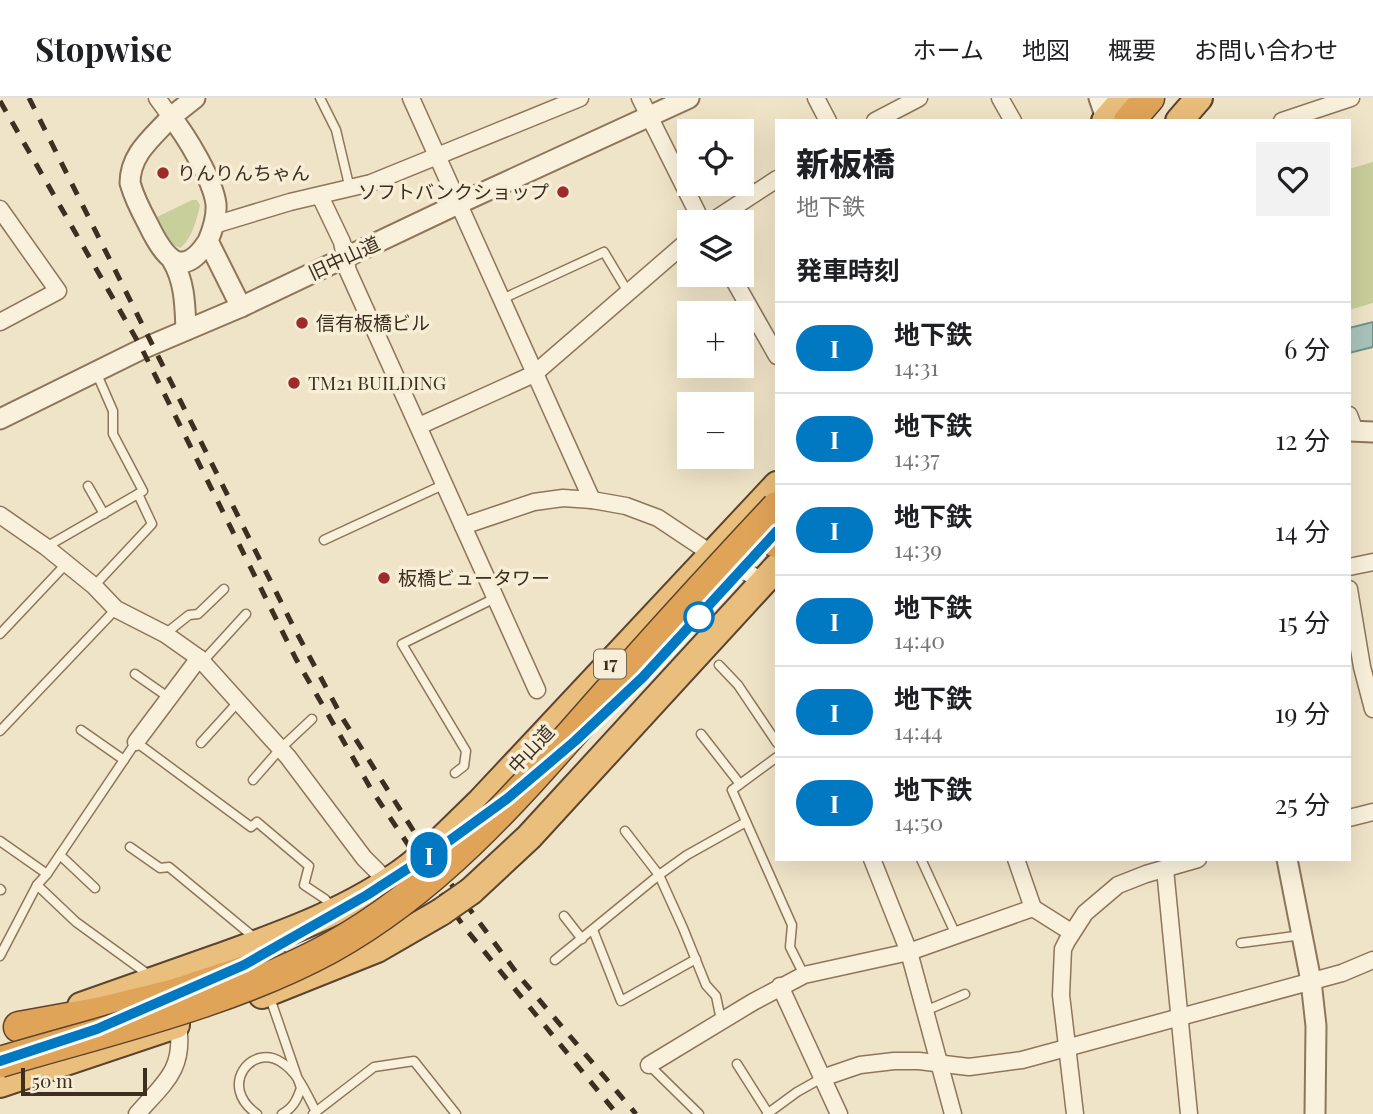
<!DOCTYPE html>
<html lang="ja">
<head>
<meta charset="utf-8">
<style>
	:root { --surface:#fff; --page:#f2f2f2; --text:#202124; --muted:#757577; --line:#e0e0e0 }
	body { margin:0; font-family:"Playfair Display","Noto Sans JP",serif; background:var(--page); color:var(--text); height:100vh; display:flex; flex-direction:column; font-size:26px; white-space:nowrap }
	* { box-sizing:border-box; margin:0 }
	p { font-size:23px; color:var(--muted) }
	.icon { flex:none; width:38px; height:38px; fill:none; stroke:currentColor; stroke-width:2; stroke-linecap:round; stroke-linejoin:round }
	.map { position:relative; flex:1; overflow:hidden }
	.panel { position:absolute; left:775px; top:21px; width:576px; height:742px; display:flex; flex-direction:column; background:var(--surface); border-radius:0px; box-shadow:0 7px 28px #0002 }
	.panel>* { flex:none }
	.badge { padding:0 14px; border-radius:23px; font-size:24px; line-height:46px }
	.fabs { position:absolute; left:677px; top:21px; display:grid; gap:14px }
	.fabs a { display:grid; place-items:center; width:77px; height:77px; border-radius:0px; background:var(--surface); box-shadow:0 7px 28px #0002; font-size:35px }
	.scale { position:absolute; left:21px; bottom:18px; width:126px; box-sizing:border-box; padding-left:7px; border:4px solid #3d2e20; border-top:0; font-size:19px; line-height:24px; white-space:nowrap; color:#3d2e20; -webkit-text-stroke:5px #f7eed8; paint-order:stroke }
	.map>.badge { position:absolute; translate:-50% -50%; box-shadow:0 0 0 4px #fff }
	h2 { padding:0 21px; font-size:26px; line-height:63px }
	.round { display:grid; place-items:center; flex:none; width:74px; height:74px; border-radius:0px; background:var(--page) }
	.headline { display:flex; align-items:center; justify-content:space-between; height:119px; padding:0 21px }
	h1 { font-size:33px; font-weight:800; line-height:52px }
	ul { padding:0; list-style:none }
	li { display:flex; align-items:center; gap:21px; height:91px; padding:0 21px; border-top:2px solid var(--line) }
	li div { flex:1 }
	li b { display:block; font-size:26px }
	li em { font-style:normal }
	li .badge { min-width:77px; font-weight:700; text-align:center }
	header { display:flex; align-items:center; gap:42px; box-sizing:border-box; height:98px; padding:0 35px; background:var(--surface); border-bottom:2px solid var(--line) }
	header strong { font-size:33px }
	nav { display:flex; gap:38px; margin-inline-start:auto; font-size:24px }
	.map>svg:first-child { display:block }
	.green { fill:#c9cf9b }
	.water { fill:#a9c4bc; stroke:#6f938a; stroke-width:2 }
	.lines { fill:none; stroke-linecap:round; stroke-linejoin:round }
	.service-casing { stroke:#8d765c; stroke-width:11 }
	.minor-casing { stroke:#8d765c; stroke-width:19 }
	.tertiary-casing { stroke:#8d765c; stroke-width:23 }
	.trunk-casing { stroke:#5b4430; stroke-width:30 }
	.motorway-casing { stroke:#5b4430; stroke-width:33 }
	.service { stroke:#faf1dc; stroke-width:8 }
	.minor { stroke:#faf1dc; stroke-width:16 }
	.tertiary { stroke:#faf1dc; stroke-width:19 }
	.trunk { stroke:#eabe7c; stroke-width:26 }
	.motorway { stroke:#e0a458; stroke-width:30 }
	.rail { stroke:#3d2e20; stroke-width:5; stroke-dasharray:12 12; stroke-linecap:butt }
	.trunk-bridge-casing { stroke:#5b4430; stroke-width:30; stroke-linecap:butt }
	.motorway-bridge-casing { stroke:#5b4430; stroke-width:33; stroke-linecap:butt }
	.trunk-bridge { stroke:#eabe7c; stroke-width:26 }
	.motorway-bridge { stroke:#e0a458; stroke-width:30 }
	.line-casing { stroke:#fff; stroke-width:16 }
	.line { stroke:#0079c2; stroke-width:10 }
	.poi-dot { fill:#9e2a2b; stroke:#f7eed8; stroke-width:2.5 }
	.stop-dot { fill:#fff; stroke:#0079c2; stroke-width:3.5 }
	.labels { text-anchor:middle; stroke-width:7; stroke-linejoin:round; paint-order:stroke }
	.shield { fill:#f7eed8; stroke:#756857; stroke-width:2 }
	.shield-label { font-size:18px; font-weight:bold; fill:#3d2e20 }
	.poi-label { font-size:19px; fill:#3d2e20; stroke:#f7eed8; text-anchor:start }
	.street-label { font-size:19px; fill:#3d2e20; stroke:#f7eed8 }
</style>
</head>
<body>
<header>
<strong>Stopwise</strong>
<nav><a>ホーム</a><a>地図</a><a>概要</a><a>お問い合わせ</a></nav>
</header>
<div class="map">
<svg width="1373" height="1016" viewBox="0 0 1373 1016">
	<rect width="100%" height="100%" fill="#f0e4c8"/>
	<g class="green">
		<polygon points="1373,64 1373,205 1349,212 1349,71"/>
		<path d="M192,102h5l3,5c-3,14 -8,34 -20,43 -13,-4 -17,-19 -23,-31z"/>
	</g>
	<polygon class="water" points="1373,224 1373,249 1349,255 1349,230"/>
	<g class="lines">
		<g class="service-casing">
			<g id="service">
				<polyline points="320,0 336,32 350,91"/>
				<polyline points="502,201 604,154 628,194"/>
				<polyline points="88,388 104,416"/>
				<polyline points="324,442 445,386"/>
				<polyline points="46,449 143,393 113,336 113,313 96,274"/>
				<polyline points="94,488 152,426 138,396"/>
				<polyline points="0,536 66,466"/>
				<polyline points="165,536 189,517 198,516 224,491"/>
				<polyline points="199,560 205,561 246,516"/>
				<polyline points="719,567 738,587 777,645"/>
				<polyline points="135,576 168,599"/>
				<polyline points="81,632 124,662"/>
				<polyline points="0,633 116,511"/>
				<polyline points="701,636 740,686"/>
				<polyline points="201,645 239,603"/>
				<polyline points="777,659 732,692 792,827 790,849 804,877"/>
				<polyline points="455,675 464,668 466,653 402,546 495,500"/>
				<polyline points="253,682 281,650 312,621"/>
				<polyline points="0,743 47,776"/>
				<polyline points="130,749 160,770 169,769 256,841"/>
				<polyline points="60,757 95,790"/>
				<polyline points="921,761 956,837"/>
				<polyline points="37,787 76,824 149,877"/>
				<polyline points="0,791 1,792"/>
				<polyline points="564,818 582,841"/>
				<polyline points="593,832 621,903 696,861"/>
				<polyline points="1241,845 1302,837"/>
				<polyline points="0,858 37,787 47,776 136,644 251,729 257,724 309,768 304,787 325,801 331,808"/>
				<polyline points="555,862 659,777 625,733"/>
				<path d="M269,897l32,93c-4,12 -8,20 -19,26"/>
				<polyline points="925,913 965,896"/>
				<polyline points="721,922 716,898 706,887 683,830 659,777 687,757 746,724"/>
				<polyline points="737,966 768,1015"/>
				<polyline points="649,967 699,1016"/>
				<path d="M257,1016c-40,-28 -5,-71 24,-52 17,10 26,33 35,50"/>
				<polyline points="313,1016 374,969 414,963 456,1016"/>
				<polyline points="767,1016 797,994 822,980"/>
			</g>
		</g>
		<g class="minor-casing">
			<g id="minor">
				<polyline points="157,0 171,19"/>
				<polyline points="411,0 592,402"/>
				<polyline points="640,0 702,124"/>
				<polyline points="816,0 828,23"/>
				<polyline points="1000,0 1013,23"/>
				<polyline points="875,23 919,0"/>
				<polyline points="1282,23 1351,0"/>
				<polyline points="320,98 342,144 348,173 463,428 534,404 563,400 592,402 626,408 658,420 712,456 763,483"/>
				<polyline points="0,111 58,193 0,224"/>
				<polyline points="711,124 777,81"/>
				<polyline points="214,127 290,104 371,85 580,0"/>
				<polyline points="731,177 777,258"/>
				<polyline points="1349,317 1355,333"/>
				<polyline points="419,328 534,276 690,141"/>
				<polyline points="0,417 46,449 94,488 116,511 165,536 199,560 288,659 364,760 378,774 385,787"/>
				<polyline points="463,428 537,592"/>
				<polyline points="1349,469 1373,464"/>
				<polyline points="1349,491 1362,569 1373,611"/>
				<polyline points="136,644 199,560"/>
				<polyline points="1349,720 1373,714"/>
				<polyline points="872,761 909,854 953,1016"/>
				<polyline points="1016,761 1033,810"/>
				<polyline points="1165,771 1189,1016"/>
				<polyline points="780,888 839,1016"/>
				<polyline points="649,967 753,904 804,877 909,854 1033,810 1071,834"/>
				<polyline points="822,980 860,967 894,963 919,963 969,969 1022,962 1342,875 1373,862"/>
				<path d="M137,1016c27,-31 48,-44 41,-89"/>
				<polyline points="1075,1016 1061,897 1063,851 1067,843 1085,815 1118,787 1146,776 1198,761"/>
			</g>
		</g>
		<g class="tertiary-casing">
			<g id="tertiary">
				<polyline points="1099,0 1107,23"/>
				<polyline points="171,19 195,0"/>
				<path d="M208,143c-27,42 -45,14 -60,-17 -7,-13 -14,-27 -18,-41 0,-29 22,-45 41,-66 15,18 42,63 45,87 1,13 -3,25 -8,37l33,66"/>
				<path d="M172,162c13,22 13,45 14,70"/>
				<polyline points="0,321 142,251 241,209 458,106 689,0"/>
				<polyline points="1349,333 1373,334"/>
				<polyline points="1287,761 1311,883 1316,928 1315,1016"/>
			</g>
		</g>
		<g class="trunk-casing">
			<g id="trunk">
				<polyline points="1105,23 1125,0"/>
				<polyline points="1179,23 1199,0"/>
				<polyline points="440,743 481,703 777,387"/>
				<polyline points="471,793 529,739 777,469"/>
				<polyline points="262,897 377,851 441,814"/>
				<path d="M81,908c45,-16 90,-32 136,-48 67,-24 135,-48 192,-91"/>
				<polyline points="0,986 176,927"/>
			</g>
		</g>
		<g class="motorway-casing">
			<g id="motorway">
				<polyline points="1129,23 1149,0"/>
				<polyline points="776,444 777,443"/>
				<polyline points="19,929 102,914 175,896 273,864"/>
			</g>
		</g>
		<use href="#service" class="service"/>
		<use href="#minor" class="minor"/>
		<use href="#tertiary" class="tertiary"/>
		<use href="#trunk" class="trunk"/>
		<use href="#motorway" class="motorway"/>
		<g class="rail">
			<polyline points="29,0 292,526 343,621 418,740"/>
			<polyline points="0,3 142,251 296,561 371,691 409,748"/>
			<polyline points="437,767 519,878 636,1016"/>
			<polyline points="427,776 465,830 617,1016"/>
		</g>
		<g class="trunk-bridge-casing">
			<g id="trunk-bridge">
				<polyline points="409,769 440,743"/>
				<polyline points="441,814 471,793"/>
			</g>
		</g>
		<g class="motorway-bridge-casing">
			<path id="motorway-bridge" d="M0,964c108,-32 231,-60 330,-114 112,-62 193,-159 276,-253 56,-64 113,-126 171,-188"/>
		</g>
		<use href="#trunk-bridge" class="trunk-bridge"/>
		<use href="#motorway-bridge" class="motorway-bridge"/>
	</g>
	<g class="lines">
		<g class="line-casing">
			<polyline id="line" points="0,963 97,931 244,867 367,797 438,751 508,700 575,643 643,579 777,433"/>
		</g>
		<use href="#line" class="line"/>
	</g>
	<g class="poi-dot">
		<circle cx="163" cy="75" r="7"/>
		<circle cx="563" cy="94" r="7"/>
		<circle cx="302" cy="225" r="7"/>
		<circle cx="294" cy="285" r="7"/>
		<circle cx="384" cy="480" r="7"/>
	</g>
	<circle class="stop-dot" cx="699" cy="519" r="14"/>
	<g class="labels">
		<rect class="shield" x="594" y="551.5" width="32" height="29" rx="5"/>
		<g class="shield-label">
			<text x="610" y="572">17</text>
		</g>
		<g class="poi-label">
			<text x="177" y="82">りんりんちゃん</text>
			<text x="549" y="101" text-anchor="end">ソフトバンクショップ</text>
			<text x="316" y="232">信有板橋ビル</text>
			<text x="308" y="292">TM21 BUILDING</text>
			<text x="398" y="487">板橋ビュータワー</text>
		</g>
		<g class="street-label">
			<text transform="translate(344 160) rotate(-25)" y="7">旧中山道</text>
			<text transform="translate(531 651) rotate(-47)" y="7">中山道</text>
		</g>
	</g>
</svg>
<div class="fabs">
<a><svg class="icon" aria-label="locate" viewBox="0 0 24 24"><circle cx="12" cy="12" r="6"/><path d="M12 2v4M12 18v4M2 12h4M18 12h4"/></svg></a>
<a><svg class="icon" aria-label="layers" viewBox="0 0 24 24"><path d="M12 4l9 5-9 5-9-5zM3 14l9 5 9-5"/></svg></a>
<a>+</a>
<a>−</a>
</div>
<div class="scale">50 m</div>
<b class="badge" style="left:429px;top:757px;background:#0079c2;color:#fff">I</b>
<section class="panel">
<div class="headline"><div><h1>新板橋</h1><p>地下鉄</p></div><a class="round"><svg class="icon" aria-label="heart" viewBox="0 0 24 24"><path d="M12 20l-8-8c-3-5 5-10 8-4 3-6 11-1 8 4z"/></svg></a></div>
<h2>発車時刻</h2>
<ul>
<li><span class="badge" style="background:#0079c2;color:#fff">I</span><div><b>地下鉄</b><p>14:31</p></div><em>6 分</em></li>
<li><span class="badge" style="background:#0079c2;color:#fff">I</span><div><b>地下鉄</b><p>14:37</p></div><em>12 分</em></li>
<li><span class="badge" style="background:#0079c2;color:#fff">I</span><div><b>地下鉄</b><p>14:39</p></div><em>14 分</em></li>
<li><span class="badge" style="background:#0079c2;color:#fff">I</span><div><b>地下鉄</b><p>14:40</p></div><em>15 分</em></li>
<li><span class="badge" style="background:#0079c2;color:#fff">I</span><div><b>地下鉄</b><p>14:44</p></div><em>19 分</em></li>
<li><span class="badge" style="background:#0079c2;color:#fff">I</span><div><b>地下鉄</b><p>14:50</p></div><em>25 分</em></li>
</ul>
</section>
</div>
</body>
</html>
